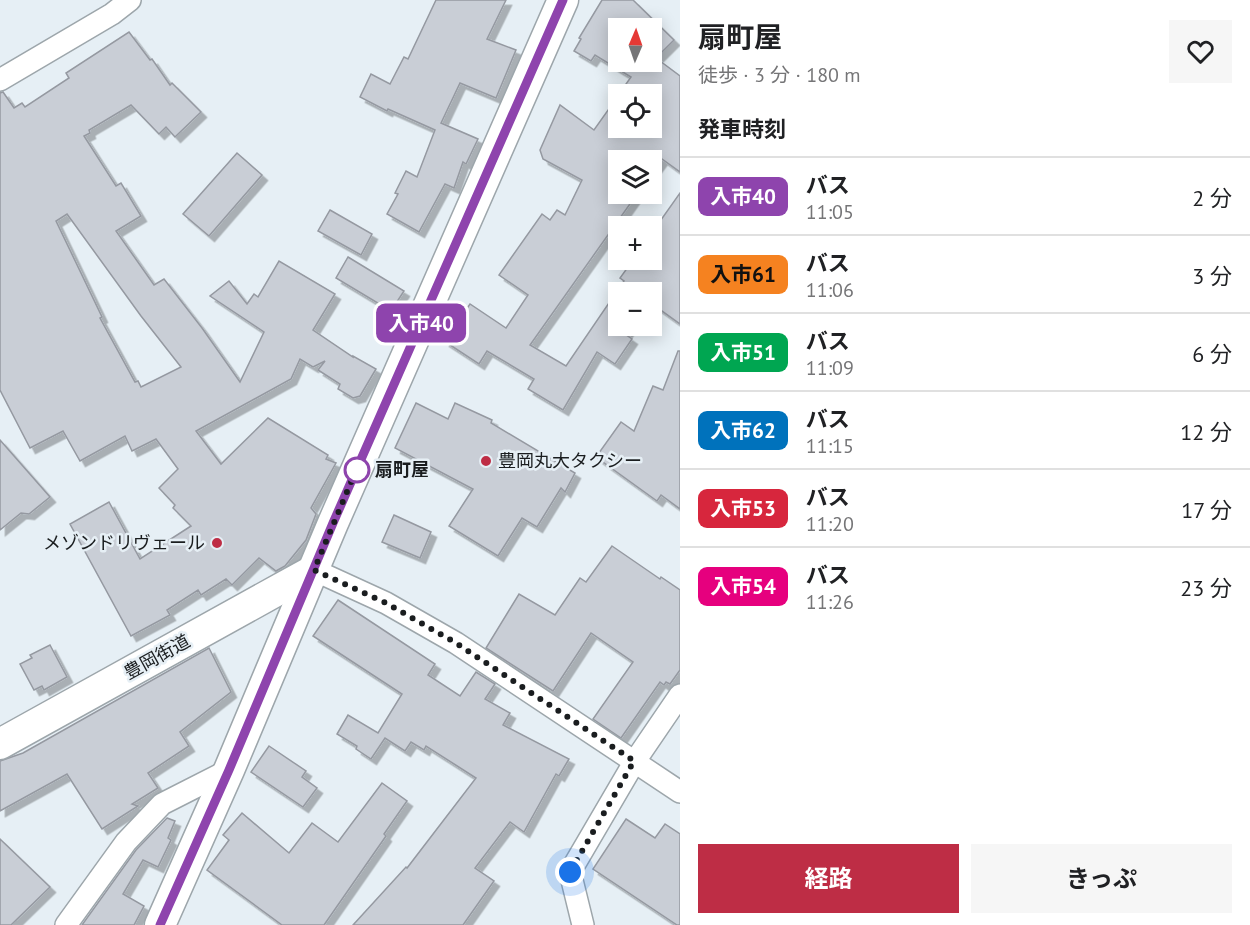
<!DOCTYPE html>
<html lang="ja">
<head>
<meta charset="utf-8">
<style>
	:root { --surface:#fff; --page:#f6f6f6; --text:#202124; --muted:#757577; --line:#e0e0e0; --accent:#be2d45 }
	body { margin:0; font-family:"PT Sans","Noto Sans JP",sans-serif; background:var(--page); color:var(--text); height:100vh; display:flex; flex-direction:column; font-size:22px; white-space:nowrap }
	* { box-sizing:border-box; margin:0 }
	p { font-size:20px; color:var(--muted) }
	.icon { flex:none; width:33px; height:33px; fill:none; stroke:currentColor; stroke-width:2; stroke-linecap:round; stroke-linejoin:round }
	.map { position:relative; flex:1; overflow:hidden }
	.details { display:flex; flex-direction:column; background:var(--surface); width:570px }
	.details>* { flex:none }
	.badge { padding:0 12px; border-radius:9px; font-size:21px; line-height:39px }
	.needle { width:39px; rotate:2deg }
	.controls { position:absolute; left:608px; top:18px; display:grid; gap:12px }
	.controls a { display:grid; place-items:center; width:54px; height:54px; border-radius:0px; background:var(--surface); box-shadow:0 3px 15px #0003; font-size:30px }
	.you { position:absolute; width:30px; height:30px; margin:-15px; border:4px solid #fff; border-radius:50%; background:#1a73e8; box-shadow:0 0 0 9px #1a73e833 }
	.map>.badge { position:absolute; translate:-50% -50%; box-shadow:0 0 0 3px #fff }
	h2 { padding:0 18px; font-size:22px; line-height:54px }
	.round { display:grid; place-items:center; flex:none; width:63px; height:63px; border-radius:0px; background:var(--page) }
	.overview { display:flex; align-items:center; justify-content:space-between; height:102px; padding:0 18px }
	h1 { font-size:28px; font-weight:700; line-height:45px }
	.action { display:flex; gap:12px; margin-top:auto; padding:12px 18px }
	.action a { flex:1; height:69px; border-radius:0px; background:var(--accent); color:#fff; font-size:24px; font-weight:700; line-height:69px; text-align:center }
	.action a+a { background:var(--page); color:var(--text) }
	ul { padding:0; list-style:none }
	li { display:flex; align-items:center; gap:18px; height:78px; padding:0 18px; border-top:2px solid var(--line) }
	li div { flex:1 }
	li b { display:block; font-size:22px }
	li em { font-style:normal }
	li .badge { min-width:66px; font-weight:700; text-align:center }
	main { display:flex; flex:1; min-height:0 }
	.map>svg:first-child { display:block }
	.building { fill:#c9ced6; stroke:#9599a1; stroke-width:1.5; fill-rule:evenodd; filter:url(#shadow) }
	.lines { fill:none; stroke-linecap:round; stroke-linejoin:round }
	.street-casing { stroke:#9da6ab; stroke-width:24 }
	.secondary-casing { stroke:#9da6ab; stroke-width:33 }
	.street { stroke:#fff; stroke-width:21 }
	.secondary { stroke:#fff; stroke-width:30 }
	.line-casing { stroke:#fff; stroke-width:14 }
	.line { stroke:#8e44ad; stroke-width:9 }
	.walk { stroke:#1a1d1f; stroke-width:6; stroke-dasharray:0 10.8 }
	.poi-dot { fill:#be2d45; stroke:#e6eff5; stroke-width:2 }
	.stop-dot { fill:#fff; stroke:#8e44ad; stroke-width:3 }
	.labels { text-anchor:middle; stroke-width:5; stroke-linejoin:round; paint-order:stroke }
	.poi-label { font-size:18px; fill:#1a1d1f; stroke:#e6eff5; text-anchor:start }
	.stop-label { font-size:18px; font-weight:bold; fill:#1a1d1f; stroke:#e6eff5; text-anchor:start }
	.street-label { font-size:18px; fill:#1a1d1f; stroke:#e6eff5 }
</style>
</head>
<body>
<main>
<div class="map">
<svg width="680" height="925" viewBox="0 0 680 925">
	<defs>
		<filter id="shadow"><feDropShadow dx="5.5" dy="5.5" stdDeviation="0" flood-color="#0004"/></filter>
	</defs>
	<rect width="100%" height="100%" fill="#e6eff5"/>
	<g class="building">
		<polygon points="436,0 506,0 487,39 516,50 496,98 460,83 441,123 478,139 466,164 463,162 454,188 445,184 419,232 387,214 398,194 395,193 406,171 417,177 435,130 388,109 387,111 360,97 371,74 390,84 404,57 408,59"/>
		<path d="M602,0h31l41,40 -18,18 24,18v96l-18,-13 -11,15v-14h-33v34h19l-107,151 36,21 58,-85 -4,-3 13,-18h18v-26l29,-41v131l-29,-21v-11h-33v34h13l-6,8 7,5 -17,25 -18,-12 -34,58 -35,-21 6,-10 -47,-28 -8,13 -35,-23 26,-37 36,24 22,-33 -29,-20 43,-61 8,6 7,-10 8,5 17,-35 -39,-21 -3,-9 20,-45 34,25 24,-34v32h33v-34h-32l12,-17 -36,-22 -4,6 -17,-10 7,-12 -2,-1zM618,28h33v34h-33z"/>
		<path d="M129,32l21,28 2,-1 18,26 2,-2 29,29 -26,25 -9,-10 -7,7 -28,-29 -42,25 1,3 -6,3 32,50 5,-3 20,33 -25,15 38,54 10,-6 38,49 38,54 24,-50 -54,-36 19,-15 18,23 7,-10 4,3 21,-36 56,33 -22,36 40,27v-1l23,13 -16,27 -7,2 -15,-9 2,-5 -22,-14 7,-9 -12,6 -13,-8 -9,20 -95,52 25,33 47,-46 60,37 -2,4 10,4 -25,45 5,6 -10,26 -21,26 -9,5 -17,-13 -27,27 -6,-6 -25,16 -3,-5 -31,20 3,5 -39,21 -61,-112 39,-22 31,57 51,-33 -18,-18 2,-3 -16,-17 19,-19 -22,-30 -24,12 -7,-15 -45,25 -17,-30 -33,17 -30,-58v-297l3,-1 11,16 8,-5 3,4 44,-29 -3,-5zM67,214l74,102 40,51 -40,20 -3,-6 -3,1 -35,-64 2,-1 -46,-96z"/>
		<polygon points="237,153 262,175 209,236 183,214"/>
		<polygon points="330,210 372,234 361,255 318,231"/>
		<polygon points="348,257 404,291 391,311 336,278"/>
		<polygon points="678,351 680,351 680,509 661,495 657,501 596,457 621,422 634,431 653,386 663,390"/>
		<polygon points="416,403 448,419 455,403 492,420 491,423 575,473 565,492 561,488 537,527 522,518 498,556 449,526 473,489 395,448"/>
		<polygon points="0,440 50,497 29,514 21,513 0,530"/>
		<polygon points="394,515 431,532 420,558 382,542"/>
		<polygon points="612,546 660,579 661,577 680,590 680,670 670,684 666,682 664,685 660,682 621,738 593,719 633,662 591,633 553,691 486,648 519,594 555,615 580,578 586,582"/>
		<polygon points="338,600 435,664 428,675 460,696 476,672 495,684 485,699 510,713 503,725 569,759 559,776 556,774 524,832 510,822 475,868 494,881 463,925 353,925 406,867 407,868 476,778 426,746 424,750 411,742 405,751 385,738 371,759 356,749 357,746 337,734 348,715 378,733 402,694 313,636"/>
		<polygon points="50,645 67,677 44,690 42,686 34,690 20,664 32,658 30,655"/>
		<polygon points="209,648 231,692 180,732 189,746 148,773 158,788 132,804 138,806 102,829 67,774 0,811 0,761 23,753"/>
		<polygon points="269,746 306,771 302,777 317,788 303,807 251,772"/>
		<polygon points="382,783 407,801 384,834 386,836 324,925 282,925 207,870 229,840 223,835 242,813 289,853 312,823 338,842"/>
		<polygon points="167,818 175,821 168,838 171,840 158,867 143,860 123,894 144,906 134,925 82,925 136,850"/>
		<polygon points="626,819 655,838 665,824 680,834 680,925 677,925 593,869"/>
		<polygon points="0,839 50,887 11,925 0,925"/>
	</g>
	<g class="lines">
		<g class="street-casing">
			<g id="street">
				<polyline points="0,80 112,14 130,0"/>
				<polyline points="314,570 386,603 456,643 680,792"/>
				<polyline points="66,925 126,842 162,804 229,770"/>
				<polyline points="583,925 570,872 635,761 680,695"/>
			</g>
		</g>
		<g class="secondary-casing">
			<g id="secondary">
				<polyline points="0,744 314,570"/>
				<polyline points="160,925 229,770 333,523 563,0"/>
			</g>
		</g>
		<use href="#street" class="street"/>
		<use href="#secondary" class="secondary"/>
	</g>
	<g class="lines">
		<g class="line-casing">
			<polyline id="line" points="160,925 229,770 333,523 563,0"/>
		</g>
		<use href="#line" class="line"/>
		<polyline class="walk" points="357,470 360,461 314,570 386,603 456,643 634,761 570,872"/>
	</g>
	<g class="poi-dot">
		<circle cx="486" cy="461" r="6"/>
		<circle cx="217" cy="543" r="6"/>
	</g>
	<circle class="stop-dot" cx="357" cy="470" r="12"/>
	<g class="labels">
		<g class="poi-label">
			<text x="498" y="467">豊岡丸大タクシー</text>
			<text x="205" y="549" text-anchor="end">メゾンドリヴェール</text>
		</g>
		<g class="stop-label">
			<text x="375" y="476">扇町屋</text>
		</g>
		<g class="street-label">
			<text transform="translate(157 657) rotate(-29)" y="6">豊岡街道</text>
		</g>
	</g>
</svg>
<div class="controls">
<a><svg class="needle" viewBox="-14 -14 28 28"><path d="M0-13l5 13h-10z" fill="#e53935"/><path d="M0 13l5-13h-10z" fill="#757577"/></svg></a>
<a><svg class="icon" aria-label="locate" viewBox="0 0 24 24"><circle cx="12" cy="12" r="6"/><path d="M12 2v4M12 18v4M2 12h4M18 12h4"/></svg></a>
<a><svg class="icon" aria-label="layers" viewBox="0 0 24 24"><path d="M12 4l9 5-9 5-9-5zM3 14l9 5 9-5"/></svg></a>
<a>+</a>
<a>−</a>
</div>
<div class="you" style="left:570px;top:872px"></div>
<b class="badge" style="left:421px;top:323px;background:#8e44ad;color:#fff">入市40</b>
</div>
<section class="details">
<div class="overview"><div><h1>扇町屋</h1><p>徒歩 · 3 分 · 180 m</p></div><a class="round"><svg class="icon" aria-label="heart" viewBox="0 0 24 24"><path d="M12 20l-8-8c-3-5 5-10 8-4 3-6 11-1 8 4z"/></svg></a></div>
<h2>発車時刻</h2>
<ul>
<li><span class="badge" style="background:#8e44ad;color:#fff">入市40</span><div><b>バス</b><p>11:05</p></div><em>2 分</em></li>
<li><span class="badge" style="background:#f58220;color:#111">入市61</span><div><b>バス</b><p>11:06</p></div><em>3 分</em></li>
<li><span class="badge" style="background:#00a651;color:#fff">入市51</span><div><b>バス</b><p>11:09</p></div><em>6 分</em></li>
<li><span class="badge" style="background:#0072bc;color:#fff">入市62</span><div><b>バス</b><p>11:15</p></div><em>12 分</em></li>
<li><span class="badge" style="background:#d7263d;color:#fff">入市53</span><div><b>バス</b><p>11:20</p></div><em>17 分</em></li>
<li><span class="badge" style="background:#e6007e;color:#fff">入市54</span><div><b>バス</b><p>11:26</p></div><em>23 分</em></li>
</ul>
<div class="action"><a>経路</a><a>きっぷ</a></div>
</section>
</main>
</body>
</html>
